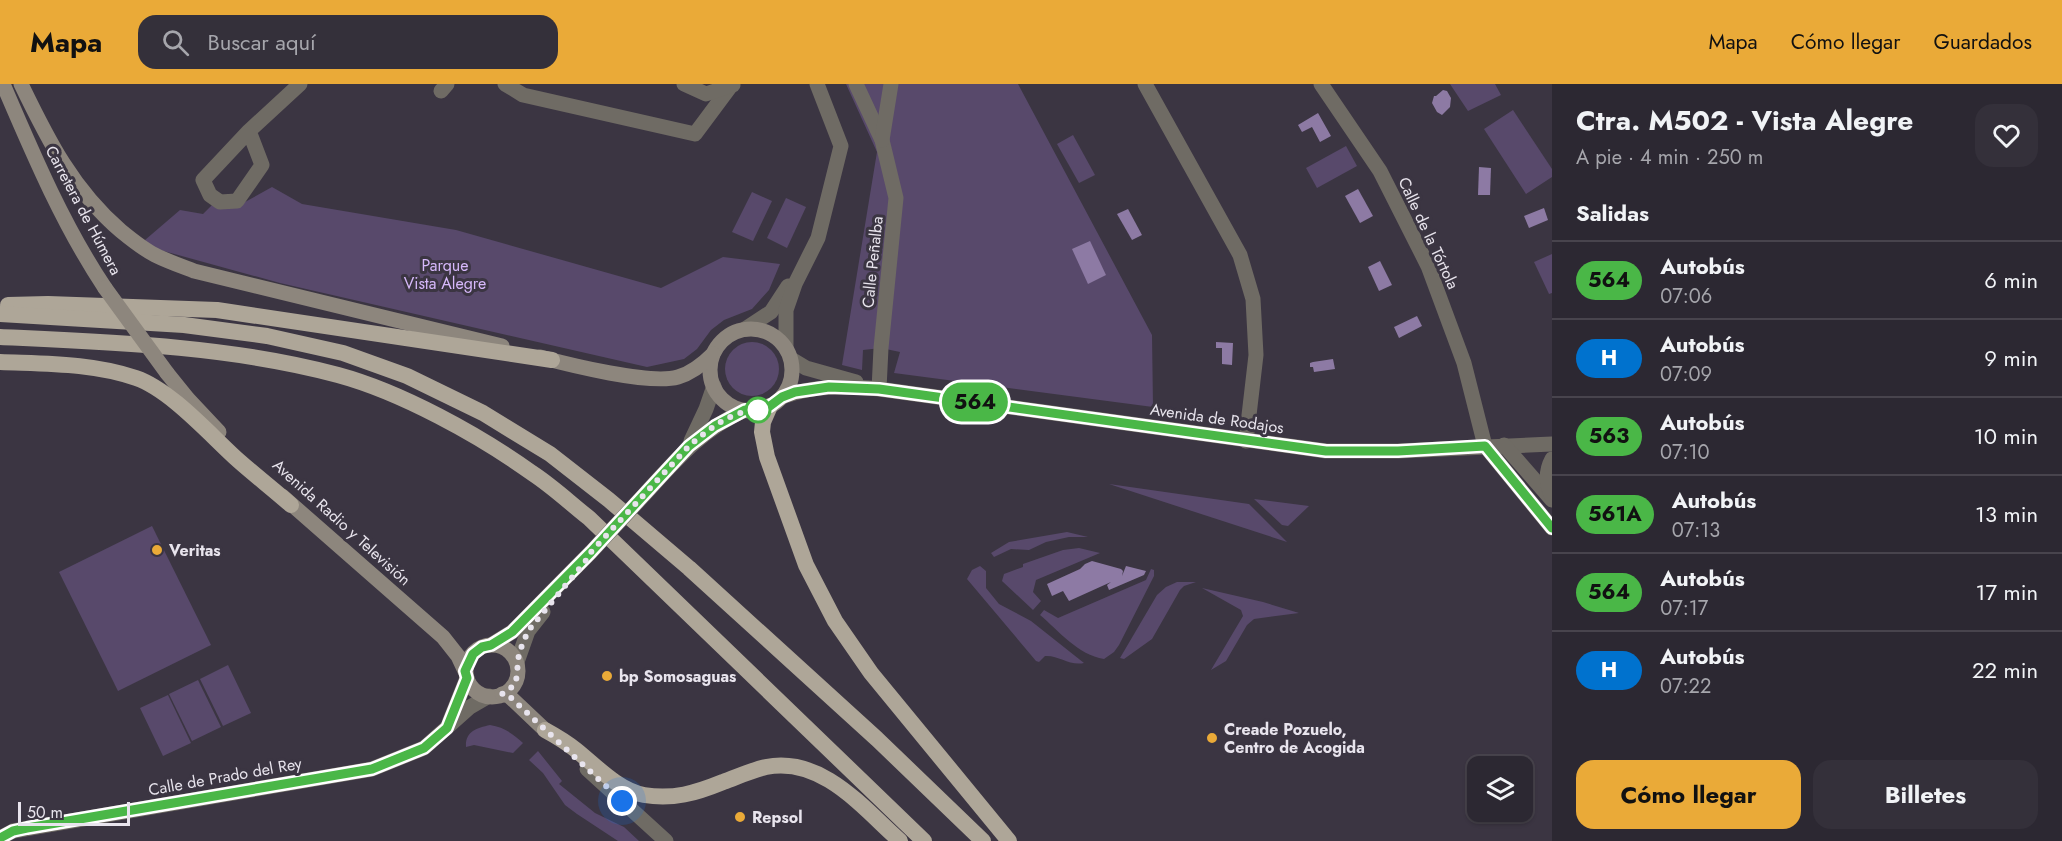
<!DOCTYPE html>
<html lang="es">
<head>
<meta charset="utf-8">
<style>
	:root { --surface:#2c2832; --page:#34303a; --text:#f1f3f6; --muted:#a6a6ac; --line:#48444d; --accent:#eaaa38 }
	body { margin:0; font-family:Jost,sans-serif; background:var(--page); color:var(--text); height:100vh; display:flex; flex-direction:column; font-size:22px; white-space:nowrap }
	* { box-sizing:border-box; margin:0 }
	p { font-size:20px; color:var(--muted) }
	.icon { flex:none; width:33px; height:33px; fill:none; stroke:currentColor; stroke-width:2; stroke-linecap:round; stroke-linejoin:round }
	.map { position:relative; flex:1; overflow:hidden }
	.side { display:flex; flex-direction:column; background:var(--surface); width:510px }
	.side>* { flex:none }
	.badge { padding:0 12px; border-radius:20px; font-size:21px; line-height:39px }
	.fabs { position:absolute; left:1467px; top:672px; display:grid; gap:12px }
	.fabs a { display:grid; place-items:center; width:66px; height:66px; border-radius:12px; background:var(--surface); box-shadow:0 2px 4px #0004,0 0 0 2px var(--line); font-size:30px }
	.scale { position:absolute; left:18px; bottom:15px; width:112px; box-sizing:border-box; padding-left:6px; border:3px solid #e8e4ed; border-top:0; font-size:16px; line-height:21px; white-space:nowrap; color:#e8e4ed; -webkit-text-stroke:4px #3b3542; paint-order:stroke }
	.you { position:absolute; width:30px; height:30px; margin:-15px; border:4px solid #fff; border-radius:50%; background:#1a73e8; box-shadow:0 0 0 9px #1a73e833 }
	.map>.badge { position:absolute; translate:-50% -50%; box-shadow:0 0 0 3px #fff }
	h2 { padding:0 24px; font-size:22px; line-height:54px }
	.round { display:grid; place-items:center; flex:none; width:63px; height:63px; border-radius:18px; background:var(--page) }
	.head { display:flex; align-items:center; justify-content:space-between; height:102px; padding:0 24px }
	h1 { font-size:28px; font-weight:700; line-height:45px }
	.primary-button { display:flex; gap:12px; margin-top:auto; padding:12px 24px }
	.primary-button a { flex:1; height:69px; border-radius:18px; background:var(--accent); color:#111; font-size:24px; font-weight:700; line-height:69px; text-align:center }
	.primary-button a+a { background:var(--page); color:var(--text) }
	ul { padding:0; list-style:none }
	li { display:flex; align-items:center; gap:18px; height:78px; padding:0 24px; border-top:2px solid var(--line) }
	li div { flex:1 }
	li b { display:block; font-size:22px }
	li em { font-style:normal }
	li .badge { min-width:66px; font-weight:700; text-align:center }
	header { display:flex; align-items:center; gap:36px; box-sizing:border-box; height:84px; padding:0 30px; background:var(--accent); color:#111 }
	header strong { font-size:28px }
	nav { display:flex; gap:33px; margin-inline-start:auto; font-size:21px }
	.search { width:420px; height:54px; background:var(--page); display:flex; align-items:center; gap:15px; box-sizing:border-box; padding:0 21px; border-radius:18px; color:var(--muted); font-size:22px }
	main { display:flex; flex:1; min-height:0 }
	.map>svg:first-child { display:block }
	.green { fill:#58496b }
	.water { fill:#8d7aa4 }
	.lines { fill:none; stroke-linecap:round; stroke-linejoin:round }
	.minor { stroke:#6f6b64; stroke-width:15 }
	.secondary { stroke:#8d867d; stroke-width:15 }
	.trunk { stroke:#aea698; stroke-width:16 }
	.minor-bridge { stroke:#6f6b64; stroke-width:15 }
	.secondary-bridge { stroke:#8d867d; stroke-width:15 }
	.line-casing { stroke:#fff; stroke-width:14 }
	.line { stroke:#4ab747; stroke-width:9 }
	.walk { stroke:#e8e4ed; stroke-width:6; stroke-dasharray:0 10.8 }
	.stop-dot { fill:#fff; stroke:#4ab747; stroke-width:3 }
	.poi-dot { fill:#eaaa38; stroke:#3b3542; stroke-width:2 }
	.labels { text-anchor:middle; stroke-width:6; stroke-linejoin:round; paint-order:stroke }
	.street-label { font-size:16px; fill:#e8e4ed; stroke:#3b3542 }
	.park-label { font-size:16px; fill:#d6b8fa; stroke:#3b3542 }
	.poi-label { font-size:16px; font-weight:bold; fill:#e8e4ed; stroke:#3b3542; text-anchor:start }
</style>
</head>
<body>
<header>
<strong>Mapa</strong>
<div class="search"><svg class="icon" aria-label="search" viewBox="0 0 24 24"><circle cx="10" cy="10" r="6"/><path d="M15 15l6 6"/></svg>Buscar aquí</div>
<nav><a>Mapa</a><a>Cómo llegar</a><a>Guardados</a></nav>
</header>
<main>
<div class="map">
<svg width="1552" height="757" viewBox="0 0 1552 757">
	<rect width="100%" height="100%" fill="#3b3542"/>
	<g class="green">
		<polygon points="846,0 1018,0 1152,251 1153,323 894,289 900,268 881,264 863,266 862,286 842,281 877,68"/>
		<polygon points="1450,0 1495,0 1501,11 1468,27"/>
		<polygon points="1513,26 1552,85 1552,93 1526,110 1484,45"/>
		<polygon points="1073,51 1095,91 1079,99 1057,60"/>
		<polygon points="1346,62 1357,82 1317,104 1306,84"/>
		<polygon points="272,103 302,120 456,146 661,204 723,173 780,180 769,206 752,225 724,236 711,246 697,265 684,275 647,283 280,199 149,163 145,156 180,126 203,130 212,121 236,123"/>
		<polygon points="752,108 772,117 753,157 732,148"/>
		<polygon points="786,114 806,123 787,164 767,154"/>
		<polygon points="1552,170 1552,209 1549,210 1534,178"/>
		<circle cx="752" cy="285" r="27"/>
		<polygon points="1109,400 1249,420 1287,458"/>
		<polygon points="1254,415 1309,422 1288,442 1282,441"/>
		<polygon points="152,442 211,561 118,607 59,488"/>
		<polygon points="1067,448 1088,453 1069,453 1046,458 1029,466 1011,465 994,473 991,469 1009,458"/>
		<polygon points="1079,464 1100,469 1036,496 1033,508 1041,517 1033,526 1002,497 1004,490 1023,483 1023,480 1063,466"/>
		<path d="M980,482l6,5v17l13,16 32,17 53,42c-15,3 -25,-8 -39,-7l-6,6 -3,-1 -69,-82 5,-9z"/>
		<path d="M1151,485l3,1v6l-35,69 -5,7 -10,7c-26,-4 -45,-28 -64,-44l4,-5 14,8 88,-38z"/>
		<polygon points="1177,498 1196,498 1184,502 1180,506 1152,555 1124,575 1120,574 1157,511 1166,503"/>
		<polygon points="1202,504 1263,518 1299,529 1254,535 1247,541 1226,577 1211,586 1243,532 1241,526"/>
		<polygon points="228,581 251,629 223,642 200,595"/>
		<polygon points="198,596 221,643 192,657 169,610"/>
		<polygon points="168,611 191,659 163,672 140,624"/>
		<path d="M490,641c14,2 23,9 33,18l-10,10 -39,-8 -8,2c-1,-15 10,-19 24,-22z"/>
		<polygon points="538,667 562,697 559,700 595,729 624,743 639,757 618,757 577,730 565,721 543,689 529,676"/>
	</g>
	<g class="water">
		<polygon points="1443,6 1447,7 1451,14 1450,23 1442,31 1437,28 1432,19 1434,12 1436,12"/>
		<polygon points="1318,29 1331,52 1320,58 1312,43 1302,48 1298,41"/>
		<polygon points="1479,83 1491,84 1490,111 1478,111"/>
		<polygon points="1358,105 1373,132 1360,139 1345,112"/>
		<polygon points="1544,124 1548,136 1529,144 1524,132"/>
		<polygon points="1128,125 1142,151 1132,156 1117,130"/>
		<polygon points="1090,157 1106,191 1088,200 1072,165"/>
		<polygon points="1380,177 1392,201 1379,207 1368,183"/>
		<polygon points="1417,232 1422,242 1399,254 1394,243"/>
		<polygon points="1216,258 1233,259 1232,281 1222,280 1222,264 1216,264"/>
		<polygon points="1333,275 1335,285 1314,288 1313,283 1310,283 1310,279 1313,278"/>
		<polygon points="1092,477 1121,485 1123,487 1122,492 1126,482 1146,487 1144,491 1109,506 1107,501 1111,498 1069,517 1063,507 1052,512 1047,500 1080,485 1085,480"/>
	</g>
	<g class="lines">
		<g class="minor">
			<polyline points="505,0 523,11 695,50 730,3"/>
			<polyline points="684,0 706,10 733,1"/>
			<polyline points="856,0 882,56 896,114 881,264 879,305"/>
			<polyline points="1145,0 1240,171 1253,215 1256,271 1246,357"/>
			<polyline points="1321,0 1380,87 1428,182 1464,279 1485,362 1552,444"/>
			<polyline points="441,7 447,0"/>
			<polyline points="249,47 262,81 237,117 220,118 210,111 203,96 249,47 300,0"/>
			<polyline points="882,56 891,0"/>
			<polyline points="745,245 771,228 788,202"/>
			<polyline points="786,263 786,226 795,200 818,154 841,62 817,0"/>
			<polyline points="791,275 806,284 856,298"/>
			<path d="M782,313c32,-12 64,-11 97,-8l447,62h72l154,-7"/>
			<polyline points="691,357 706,325 714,302"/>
			<polyline points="1504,361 1552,416"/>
			<path d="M1552,375c-7,13 -6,25 0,38"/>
			<path d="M644,411c32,-35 57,-65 101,-85"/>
			<polyline points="491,561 512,548 591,468"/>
			<polyline points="517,578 528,547 543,528"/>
			<polyline points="449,639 467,594"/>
			<polyline points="587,685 666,757"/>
			<polyline points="0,754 13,747 372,685 424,664 470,623 489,612"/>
		</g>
		<g class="secondary">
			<path d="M3,0c30,70 60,141 102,204"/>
			<path d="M21,0c27,56 52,106 100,147 11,9 22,18 34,24 12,6 26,11 39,16l308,75"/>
			<circle cx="751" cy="286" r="41"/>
			<path d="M540,273c30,8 110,28 138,20 14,-4 25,-13 35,-23"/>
			<polyline points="167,289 188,315 219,348"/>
			<polyline points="282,412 443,553 458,572 465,587"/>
			<circle cx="492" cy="587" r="26"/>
			<polyline points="502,610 509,612 545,646"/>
		</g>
		<g class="trunk">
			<polyline points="8,221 48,220 217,226 552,276"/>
			<polyline points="0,230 184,241 267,252 343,269 407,292 483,329 550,370 609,416 689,484 877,655 983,757"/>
			<path d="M0,253c110,5 231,9 338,38 63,17 141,60 194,98 20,13 38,30 57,45l335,323"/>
			<path d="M0,278c46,2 92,1 136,16 35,12 75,58 103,83 17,15 35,29 52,44"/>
			<polyline points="770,322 763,338 762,348 767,373 806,481 835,537 871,589 1009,757"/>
			<path d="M545,646c11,6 21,12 31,20 20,16 42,40 68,45 29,5 52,-2 79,-13 14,-5 29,-12 43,-15 56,-11 97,41 134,74"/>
		</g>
		<polyline class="minor-bridge" points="591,468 644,411"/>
		<polyline class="secondary-bridge" points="105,204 167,289"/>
	</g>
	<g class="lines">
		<g class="line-casing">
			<polyline id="line" points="0,754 13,747 27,744 372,685 424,664 447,644 467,594 465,587 473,570 482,563 491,561 512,548 591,468 689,362 715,342 745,326 758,326 770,322 782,313 795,308 829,303 879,305 1326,367 1398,367 1485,362 1552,444"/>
		</g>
		<use href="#line" class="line"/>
		<path class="walk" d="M622,717l-113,-105 -7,-2 8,-5 6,-7 3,-29 9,-22 60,-73 3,-6 98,-106c20,-17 42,-35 69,-36"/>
	</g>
	<circle class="stop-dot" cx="758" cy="326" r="12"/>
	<g class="poi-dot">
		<circle cx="157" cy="466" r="6"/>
		<circle cx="607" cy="592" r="6"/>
		<circle cx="1212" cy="654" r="6"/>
		<circle cx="740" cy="733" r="6"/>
	</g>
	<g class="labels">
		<g class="street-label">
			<text transform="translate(84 126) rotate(62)" y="6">Carretera de Húmera</text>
			<text transform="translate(1429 149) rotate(65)" y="6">Calle de la Tórtola</text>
			<text transform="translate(872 178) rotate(-84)" y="6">Calle Peñalba</text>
			<text transform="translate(1217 334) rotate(8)" y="6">Avenida de Rodajos</text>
			<text transform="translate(342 438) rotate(42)" y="6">Avenida Radio y Televisión</text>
			<text transform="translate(225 692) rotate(-10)" y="6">Calle de Prado del Rey</text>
		</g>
		<g class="park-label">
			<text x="445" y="187">Parque<tspan x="445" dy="18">Vista Alegre</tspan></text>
		</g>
		<g class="poi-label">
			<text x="169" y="472">Veritas</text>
			<text x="619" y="598">bp Somosaguas</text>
			<text x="1224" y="651">Creade Pozuelo,<tspan x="1224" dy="18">Centro de Acogida</tspan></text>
			<text x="752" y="739">Repsol</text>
		</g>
	</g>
</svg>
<div class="fabs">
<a><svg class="icon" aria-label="layers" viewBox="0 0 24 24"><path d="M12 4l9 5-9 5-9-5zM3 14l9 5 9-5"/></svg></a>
</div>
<div class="scale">50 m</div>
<div class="you" style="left:622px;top:717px"></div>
<b class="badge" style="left:975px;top:318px;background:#4ab747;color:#111">564</b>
</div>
<section class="side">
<div class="head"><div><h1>Ctra. M502 - Vista Alegre</h1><p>A pie · 4 min · 250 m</p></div><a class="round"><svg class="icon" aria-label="heart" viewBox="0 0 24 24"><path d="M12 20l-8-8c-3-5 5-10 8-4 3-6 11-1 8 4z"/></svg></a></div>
<h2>Salidas</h2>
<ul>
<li><span class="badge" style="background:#4ab747;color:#111">564</span><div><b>Autobús</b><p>07:06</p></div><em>6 min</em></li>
<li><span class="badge" style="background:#0072ce;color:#fff">H</span><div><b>Autobús</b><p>07:09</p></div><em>9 min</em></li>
<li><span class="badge" style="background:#4ab747;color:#111">563</span><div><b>Autobús</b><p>07:10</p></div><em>10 min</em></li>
<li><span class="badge" style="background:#4ab747;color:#111">561A</span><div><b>Autobús</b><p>07:13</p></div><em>13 min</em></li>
<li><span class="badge" style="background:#4ab747;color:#111">564</span><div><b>Autobús</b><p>07:17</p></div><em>17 min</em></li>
<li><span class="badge" style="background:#0072ce;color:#fff">H</span><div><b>Autobús</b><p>07:22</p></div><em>22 min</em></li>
</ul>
<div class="primary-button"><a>Cómo llegar</a><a>Billetes</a></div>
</section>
</main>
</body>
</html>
